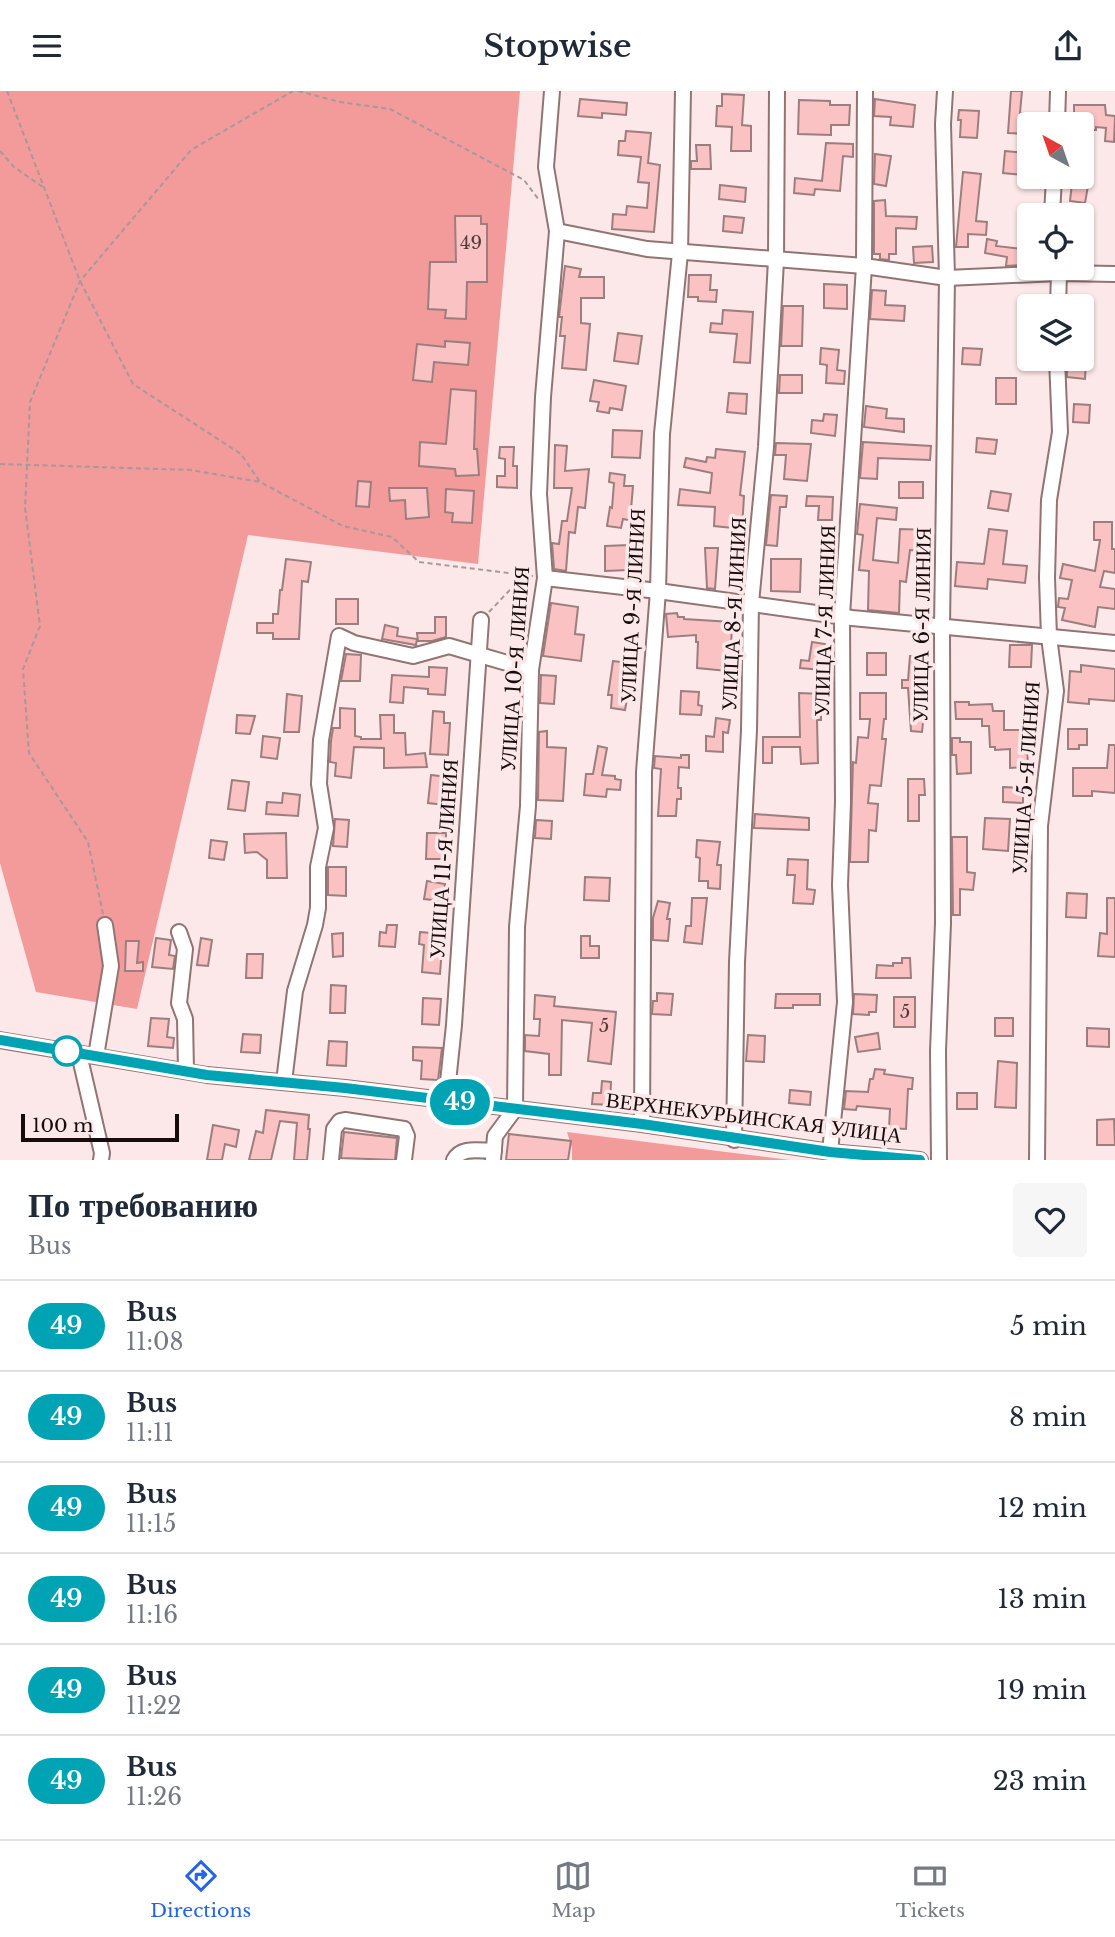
<!DOCTYPE html>
<html lang="en">
<head>
<meta charset="utf-8">
<style>
	:root { --surface:#fff; --page:#f6f6f7; --text:#1f2937; --muted:#747a83; --line:#e0e1e3; --accent:#2563eb }
	body { margin:0; font-family:"Libre Baskerville",serif; background:var(--page); color:var(--text); height:100vh; display:flex; flex-direction:column; font-size:26px; white-space:nowrap }
	* { box-sizing:border-box; margin:0 }
	p { font-size:23px; color:var(--muted) }
	.icon { flex:none; width:38px; height:38px; fill:none; stroke:currentColor; stroke-width:2; stroke-linecap:round; stroke-linejoin:round }
	.map { position:relative; height:1069px; overflow:hidden }
	.details { display:flex; flex-direction:column; background:var(--surface); flex:1 }
	.details>* { flex:none }
	.badge { padding:0 14px; border-radius:23px; font-size:24px; line-height:46px }
	.needle { width:46px; rotate:320deg }
	.tools { position:absolute; left:1017px; top:21px; display:grid; gap:14px }
	.tools a { display:grid; place-items:center; width:77px; height:77px; border-radius:7px; background:var(--surface); box-shadow:0 2px 5px #0004; font-size:35px }
	.scale { position:absolute; left:21px; bottom:18px; width:158px; box-sizing:border-box; padding-left:7px; border:4px solid #160c0c; border-top:0; font-size:19px; line-height:24px; white-space:nowrap; color:#160c0c; -webkit-text-stroke:5px #fce8e8; paint-order:stroke }
	.map>.badge { position:absolute; translate:-50% -50%; box-shadow:0 0 0 4px #fff }
	.round { display:grid; place-items:center; flex:none; width:74px; height:74px; border-radius:7px; background:var(--page) }
	.summary { display:flex; align-items:center; justify-content:space-between; height:119px; padding:0 28px }
	h1 { font-size:33px; font-weight:600; line-height:52px }
	ul { padding:0; list-style:none }
	li { display:flex; align-items:center; gap:21px; height:91px; padding:0 28px; border-top:2px solid var(--line) }
	li div { flex:1 }
	li b { display:block; font-size:26px }
	li em { font-style:normal }
	li .badge { min-width:77px; font-weight:700; text-align:center }
	header { display:flex; justify-content:space-between; align-items:center; height:91px; padding:0 28px; background:var(--surface); font-size:32px; font-weight:600 }
	.dock { display:flex; justify-content:space-around; align-items:center; height:98px; border-top:2px solid var(--line); background:var(--surface); font-size:19px; color:var(--muted) }
	.dock a { display:grid; justify-items:center; gap:4px }
	.dock .selected { color:var(--accent) }
	.map>svg:first-child { display:block }
	.forest { fill:#f39a9b }
	.building { fill:#fac2c2; stroke:#9c7e7e; stroke-width:2 }
	.lines { fill:none; stroke-linecap:round; stroke-linejoin:round }
	.minor-casing { stroke:#927474; stroke-width:18 }
	.path { stroke:#a89898; stroke-width:2; stroke-dasharray:5 3.5; stroke-linecap:butt }
	.minor { stroke:#fff; stroke-width:14 }
	.line-casing { stroke:#fff; stroke-width:16 }
	.line { stroke:#00a3b4; stroke-width:10 }
	.stop-dot { fill:#fff; stroke:#00a3b4; stroke-width:3.5 }
	.labels { text-anchor:middle; stroke-width:7; stroke-linejoin:round; paint-order:stroke }
	.number-label { font-size:18px; fill:#4f3a3a }
	.street-label { font-size:21px; fill:#160c0c; stroke:#fce8e8 }
</style>
</head>
<body>
<header><svg class="icon" aria-label="menu" viewBox="0 0 24 24"><path d="M4 6h16M4 12h16M4 18h16"/></svg>Stopwise<svg class="icon" aria-label="share" viewBox="0 0 24 24"><path d="M12 15V3M7 8l5-5 5 5M5 13v7h14v-7"/></svg></header>
<div class="map">
<svg width="1115" height="1069" viewBox="0 0 1115 1069">
	<rect width="100%" height="100%" fill="#fce8e8"/>
	<g class="forest">
		<polygon points="0,0 520,0 478,473 248,444 137,918 36,901 0,772"/>
		<polygon points="567,1041 790,1069 572,1069 572,1057"/>
	</g>
	<g class="building">
		<polygon points="1011,0 1022,0 1020,22 1027,22 1026,43 1008,42"/>
		<polygon points="722,3 744,4 742,34 751,35 751,60 731,60 732,36 716,35 717,15 722,15"/>
		<polygon points="580,8 627,12 626,24 602,22 602,27 578,25"/>
		<polygon points="875,8 915,14 913,36 890,34 891,26 874,25"/>
		<polygon points="799,9 830,10 830,14 850,14 849,34 831,34 831,44 798,43"/>
		<polygon points="1074,14 1105,14 1106,24 1115,25 1114,51 1105,50 1106,37 1096,36 1096,39 1082,39 1082,33 1074,33"/>
		<polygon points="959,19 979,20 977,47 960,46 961,29 958,29"/>
		<polygon points="626,40 651,42 648,72 660,74 654,141 612,138 613,123 626,124 627,115 647,117 649,92 638,91 641,66 618,64 619,50 625,50"/>
		<polygon points="826,52 853,53 853,66 843,65 840,100 815,98 814,104 794,102 795,87 822,90"/>
		<polygon points="696,54 710,54 711,78 691,78 691,70 697,70"/>
		<polygon points="1005,60 1025,62 1023,84 1003,82"/>
		<polygon points="875,63 891,65 886,95 874,93"/>
		<polygon points="963,81 981,83 976,130 987,131 986,144 968,143 968,156 956,156"/>
		<polygon points="1072,93 1088,95 1085,112 1070,110"/>
		<polygon points="720,94 746,97 745,111 719,108"/>
		<polygon points="885,109 886,125 917,126 916,138 896,137 896,163 889,163 889,169 880,168 880,163 874,163 874,110"/>
		<polygon points="455,125 481,125 481,133 487,133 487,191 467,191 466,228 445,227 446,219 428,218 430,171 456,171"/>
		<polygon points="724,125 744,127 742,142 723,140"/>
		<polygon points="987,148 997,150 996,155 1023,158 1020,174 1006,175 1007,166 985,162"/>
		<polygon points="932,155 933,171 914,172 913,156"/>
		<polygon points="565,175 581,178 579,186 604,186 604,207 581,207 581,232 590,233 586,279 562,277 565,245 560,245 562,226 559,226"/>
		<polygon points="689,184 711,184 710,199 717,199 716,211 698,210 698,206 688,206"/>
		<polygon points="824,193 847,194 847,218 824,217"/>
		<polygon points="872,199 886,200 885,214 905,215 904,230 870,228"/>
		<polygon points="783,215 803,215 802,255 781,255"/>
		<polygon points="723,219 753,221 750,272 734,271 737,243 710,241 711,232 722,233"/>
		<polygon points="618,242 642,245 638,273 614,270"/>
		<polygon points="445,250 470,252 468,274 434,271 432,291 413,289 417,253 445,256"/>
		<polygon points="821,257 839,259 837,279 845,280 844,293 826,292 827,274 820,273"/>
		<polygon points="963,257 982,258 980,274 962,273"/>
		<polygon points="1067,268 1086,268 1085,288 1067,286"/>
		<polygon points="780,284 802,284 802,302 779,302"/>
		<rect x="996" y="287" width="20" height="26"/>
		<polygon points="594,289 626,295 622,319 610,317 609,322 597,320 599,311 590,310"/>
		<polygon points="451,298 476,300 474,358 477,358 479,384 456,385 455,378 419,375 420,351 446,353"/>
		<polygon points="729,302 747,303 746,323 727,321"/>
		<polygon points="1074,313 1090,314 1089,332 1073,331"/>
		<polygon points="866,315 887,318 886,327 904,328 904,341 864,336"/>
		<polygon points="824,323 837,324 835,345 811,342 812,329 823,330"/>
		<polygon points="613,339 642,340 640,367 612,366"/>
		<polygon points="977,347 997,349 995,363 976,361"/>
		<polygon points="863,351 931,355 930,369 878,367 877,388 860,387"/>
		<polygon points="776,352 811,353 807,390 784,388 786,364 775,364"/>
		<polygon points="555,354 567,355 565,380 589,378 585,417 578,416 575,442 569,441 566,480 554,478 552,452 559,453 562,430 567,430 572,397 554,397"/>
		<polygon points="500,356 514,356 513,375 517,375 517,397 497,396 497,385 505,385 505,368 499,367"/>
		<polygon points="716,358 745,361 740,404 744,405 742,438 714,435 715,416 678,414 680,398 710,402 712,382 684,376 686,367 706,371 707,366 715,367"/>
		<polygon points="610,382 625,384 624,395 633,395 631,419 634,420 633,430 623,428 621,437 607,435 610,416 612,417 614,392 609,391"/>
		<polygon points="358,390 371,391 369,416 356,415"/>
		<rect x="899" y="391" width="24" height="16"/>
		<polygon points="389,397 427,397 429,426 406,428 405,409 390,410"/>
		<polygon points="446,398 474,400 472,432 452,431 453,422 445,421"/>
		<polygon points="991,400 1011,403 1008,420 988,417"/>
		<polygon points="771,404 787,405 786,416 780,416 777,455 766,454"/>
		<polygon points="807,405 833,406 832,429 818,429 819,415 806,415"/>
		<polygon points="860,413 897,417 896,429 877,427 873,469 898,472 900,438 931,439 930,460 910,459 906,491 900,490 899,522 868,519 869,480 859,479 863,444 857,443"/>
		<polygon points="1094,431 1112,431 1112,458 1115,458 1115,482 1104,480 1100,496 1115,498 1115,518 1098,516 1095,536 1062,529 1065,517 1058,516 1059,507 1068,508 1072,489 1060,487 1063,473 1095,480 1100,449 1094,449"/>
		<polygon points="989,438 1007,440 1003,473 1027,475 1025,492 988,488 987,498 955,495 957,471 984,473"/>
		<polygon points="629,454 629,479 605,480 605,455"/>
		<polygon points="705,457 718,457 715,498 707,497"/>
		<polygon points="286,468 311,471 308,491 302,490 299,548 273,548 273,542 257,542 257,532 273,532 273,523 278,523 280,499 282,499"/>
		<polygon points="771,468 801,468 800,501 771,500"/>
		<rect x="336" y="508" width="22" height="25"/>
		<polygon points="551,512 578,516 575,543 584,544 581,570 543,565"/>
		<polygon points="677,522 678,526 684,526 684,528 732,531 731,558 740,559 738,581 697,577 698,551 696,551 696,544 668,546 666,523"/>
		<polygon points="435,526 446,526 446,546 432,550 418,550 417,542 435,542"/>
		<polygon points="385,534 398,537 397,545 417,548 416,554 382,548"/>
		<polygon points="812,551 825,553 822,579 800,577 801,569 809,570"/>
		<polygon points="1010,554 1032,554 1031,576 1009,576"/>
		<rect x="867" y="562" width="19" height="22"/>
		<polygon points="346,563 361,564 360,590 341,590"/>
		<polygon points="910,565 925,566 923,581 919,581 920,612 925,612 922,641 911,640 908,597 902,597 902,589 908,589"/>
		<polygon points="613,570 636,573 633,591 624,590 623,608 627,608 625,619 611,617 612,604 608,604"/>
		<polygon points="1081,574 1115,578 1115,610 1089,608 1089,613 1068,611 1070,580 1081,581"/>
		<polygon points="429,576 447,577 445,604 428,603 428,598 404,596 403,612 390,611 392,584 429,586"/>
		<polygon points="541,584 556,585 554,613 540,612"/>
		<polygon points="681,600 699,601 698,614 702,615 701,624 680,623"/>
		<polygon points="799,602 821,603 821,629 817,629 818,672 801,673 800,656 772,656 772,672 763,672 763,646 800,646"/>
		<polygon points="860,602 886,602 886,628 884,628 882,648 886,648 881,695 870,694 868,712 878,713 876,740 869,739 868,771 850,771 853,671 856,672 858,646 868,647 870,628 860,628"/>
		<polygon points="287,603 302,605 299,641 284,641"/>
		<polygon points="955,611 969,611 969,614 992,613 993,620 1004,620 1004,639 1020,639 1020,653 1027,653 1028,676 1010,677 1010,658 995,659 995,656 990,656 989,635 982,635 982,628 956,628"/>
		<polygon points="340,617 355,618 355,645 361,646 361,648 381,648 380,624 394,624 394,642 405,642 406,664 425,662 427,676 384,677 384,657 354,656 351,687 335,685 336,672 330,671 331,650 333,637 340,637"/>
		<polygon points="433,620 444,621 444,632 450,632 448,664 430,663"/>
		<polygon points="237,624 255,625 250,643 236,642"/>
		<polygon points="716,627 730,629 728,642 723,641 723,661 706,660 706,645 714,646"/>
		<polygon points="1068,638 1087,638 1087,654 1079,654 1079,658 1068,658"/>
		<polygon points="547,640 547,656 566,657 563,710 538,709 539,641"/>
		<polygon points="263,645 280,647 277,668 261,666"/>
		<polygon points="952,647 960,647 960,651 971,651 971,682 957,683 956,664 952,664"/>
		<polygon points="1109,654 1115,654 1115,702 1092,700 1092,705 1073,705 1073,677 1107,677"/>
		<polygon points="598,655 607,657 602,684 615,685 615,688 621,689 620,699 607,698 606,706 584,704 586,683 593,683"/>
		<polygon points="681,664 689,664 689,677 679,676 678,697 681,697 681,708 677,708 676,725 658,725 661,678 654,677 655,665 681,667"/>
		<polygon points="431,684 448,686 445,714 428,712"/>
		<polygon points="908,688 924,688 925,704 919,704 919,730 908,730"/>
		<polygon points="232,689 249,691 245,720 228,718"/>
		<polygon points="1003,696 1023,697 1023,712 1003,711"/>
		<polygon points="283,702 300,704 298,725 266,723 267,711 282,712"/>
		<polygon points="755,723 809,727 809,739 754,737"/>
		<polygon points="985,727 1010,728 1008,760 983,758"/>
		<polygon points="335,728 349,729 347,756 333,755"/>
		<polygon points="536,729 552,730 551,748 535,747"/>
		<polygon points="286,742 287,787 267,787 267,769 257,761 245,762 244,743"/>
		<polygon points="427,742 446,742 446,768 426,768"/>
		<polygon points="952,746 967,746 967,781 975,782 973,799 960,798 960,824 953,824"/>
		<polygon points="211,749 227,751 224,769 209,767"/>
		<polygon points="697,749 720,751 717,774 721,774 720,798 708,797 708,790 699,790 700,767 696,766"/>
		<polygon points="788,768 808,769 807,798 815,799 813,813 793,812 795,784 787,784"/>
		<polygon points="328,776 346,776 346,805 328,804"/>
		<polygon points="585,786 610,787 609,810 584,809"/>
		<polygon points="427,790 445,793 443,810 424,808"/>
		<polygon points="1067,802 1087,803 1086,827 1066,826"/>
		<polygon points="692,807 707,807 702,853 684,851 686,835 691,835"/>
		<polygon points="1107,807 1115,807 1115,866 1098,865 1100,842 1107,843"/>
		<polygon points="658,810 670,812 667,828 670,828 668,850 653,849 653,827"/>
		<polygon points="387,834 397,834 395,856 379,855 380,841 386,842"/>
		<polygon points="420,841 443,843 440,883 422,881 424,854 419,853"/>
		<polygon points="343,842 343,865 333,866 332,843"/>
		<polygon points="581,845 590,845 590,855 599,855 599,867 581,867"/>
		<polygon points="156,847 171,849 169,864 175,865 173,878 152,876"/>
		<polygon points="201,847 212,849 208,875 197,874"/>
		<polygon points="126,850 139,850 137,872 143,871 143,880 125,880"/>
		<polygon points="247,863 263,863 262,887 246,887"/>
		<polygon points="902,867 910,867 911,887 876,887 877,874 893,875 893,872 902,872"/>
		<polygon points="331,894 346,895 345,922 330,922"/>
		<polygon points="657,902 673,903 671,924 652,923 653,910 657,910"/>
		<polygon points="776,903 820,903 820,914 793,914 793,917 775,917"/>
		<polygon points="854,903 877,904 876,921 869,921 869,924 853,923"/>
		<polygon points="535,904 555,906 554,915 616,921 611,973 588,970 592,932 562,929 561,984 549,984 549,963 525,960 525,944 539,945 540,928 534,928"/>
		<rect x="894" y="906" width="21" height="30"/>
		<polygon points="423,907 441,908 439,934 422,933"/>
		<polygon points="151,927 169,928 167,946 174,947 173,957 148,955"/>
		<rect x="995" y="927" width="18" height="18"/>
		<polygon points="1087,937 1109,938 1109,956 1087,955"/>
		<polygon points="878,942 880,958 858,961 855,946"/>
		<polygon points="243,943 261,944 260,962 241,961"/>
		<polygon points="748,944 765,945 764,971 746,970"/>
		<polygon points="329,950 347,951 346,975 327,974"/>
		<polygon points="413,956 442,957 438,989 421,988 422,970 413,969"/>
		<polygon points="998,970 1017,972 1016,1017 995,1016"/>
		<polygon points="875,978 885,979 884,983 913,987 912,998 908,998 906,1038 889,1037 890,1018 857,1015 856,1019 844,1018 846,1000 868,1001 870,988 873,988"/>
		<polygon points="602,990 611,991 610,1014 592,1013 593,1002 601,1002"/>
		<polygon points="790,999 811,1001 810,1014 789,1012"/>
		<rect x="957" y="1002" width="20" height="16"/>
		<polygon points="266,1019 309,1024 308,1038 310,1038 307,1069 294,1069 297,1032 280,1030 271,1069 249,1069 256,1040 263,1042"/>
		<polygon points="1114,1028 1115,1054 1097,1054 1097,1029"/>
		<polygon points="213,1034 239,1039 236,1056 225,1053 222,1069 207,1069"/>
		<polygon points="344,1041 397,1047 395,1069 341,1067"/>
		<polygon points="509,1043 571,1050 568,1069 506,1069"/>
	</g>
	<g class="lines">
		<g class="minor-casing">
			<g id="minor">
				<polyline points="1057,33 1058,0"/>
				<polyline points="1052,124 1054,86"/>
				<polyline points="557,140 647,158 864,175 947,187 1059,182 1115,183"/>
				<polyline points="1057,177 1059,182 1058,215"/>
				<polyline points="545,487 658,500 852,527 1115,552"/>
				<polyline points="179,841 185,858 179,912 185,928 186,980"/>
				<polyline points="0,949 207,984 345,997 642,1033 830,1061 920,1069"/>
				<polyline points="79,963 102,1062 101,1069"/>
				<polyline points="96,965 111,875 105,834"/>
				<polyline points="284,991 295,900 315,834 318,817 318,776 326,737 319,693 321,649 339,545 354,552 413,565 449,555 531,579"/>
				<polyline points="446,1010 454,934 481,529"/>
				<polyline points="642,1033 644,681 658,500 662,343 680,162 683,0"/>
				<polyline points="734,1049 737,871 749,639 751,512 766,356 776,169 777,0"/>
				<polyline points="830,1061 845,911 840,794 843,711 842,525 864,175 865,0"/>
				<polyline points="331,1069 334,1038 340,1030 345,1029 404,1038 407,1045 404,1069"/>
				<path d="M454,1069c7,-14 26,-9 40,-9"/>
				<polyline points="493,1069 495,1045 515,1018 517,836 528,715 531,579 545,487 539,403 543,306 557,140 546,76 552,0"/>
				<polyline points="939,1069 938,960 943,832 942,536 947,187 943,33 945,0"/>
				<polyline points="1037,1069 1040,735 1056,600 1049,546 1047,487 1049,409 1060,341 1057,268"/>
			</g>
		</g>
		<g class="path">
			<polyline points="7,0 80,190 133,293 241,363 260,391 343,435 392,446 419,471 533,485"/>
			<polyline points="298,0 340,11 390,18 524,89 539,109"/>
			<polyline points="0,60 14,76 44,97"/>
			<polyline points="0,373 191,379 260,391"/>
			<polyline points="489,521 524,484"/>
			<polyline points="103,823 88,751 29,662 23,578 40,535 25,417 30,311 80,190 191,59 293,0"/>
		</g>
		<use href="#minor" class="minor"/>
	</g>
	<g class="lines">
		<g class="line-casing">
			<polyline id="line" points="0,949 207,984 345,997 642,1033 830,1061 920,1069"/>
		</g>
		<use href="#line" class="line"/>
	</g>
	<circle class="stop-dot" cx="67" cy="960" r="14"/>
	<g class="labels">
		<g class="number-label">
			<text x="471" y="158">49</text>
			<text x="905" y="927">5</text>
			<text x="604" y="941">5</text>
		</g>
		<g class="street-label">
			<text transform="translate(633 515) rotate(-87)" y="7">УЛИЦА 9-Я ЛИНИЯ</text>
			<text transform="translate(734 523) rotate(-87)" y="7">УЛИЦА 8-Я ЛИНИЯ</text>
			<text transform="translate(825 530) rotate(-88)" y="7">УЛИЦА 7-Я ЛИНИЯ</text>
			<text transform="translate(922 534) rotate(-89)" y="7">УЛИЦА 6-Я ЛИНИЯ</text>
			<text transform="translate(515 578) rotate(-86)" y="7">УЛИЦА 10-Я ЛИНИЯ</text>
			<text transform="translate(1026 687) rotate(-86)" y="7">УЛИЦА 5-Я ЛИНИЯ</text>
			<text transform="translate(444 768) rotate(-86)" y="7">УЛИЦА 11-Я ЛИНИЯ</text>
			<text transform="translate(754 1027) rotate(7)" y="7">ВЕРХНЕКУРЬИНСКАЯ УЛИЦА</text>
		</g>
	</g>
</svg>
<div class="tools">
<a><svg class="needle" viewBox="-14 -14 28 28"><path d="M0-13l5 13h-10z" fill="#e53935"/><path d="M0 13l5-13h-10z" fill="#747a83"/></svg></a>
<a><svg class="icon" aria-label="locate" viewBox="0 0 24 24"><circle cx="12" cy="12" r="6"/><path d="M12 2v4M12 18v4M2 12h4M18 12h4"/></svg></a>
<a><svg class="icon" aria-label="layers" viewBox="0 0 24 24"><path d="M12 4l9 5-9 5-9-5zM3 14l9 5 9-5"/></svg></a>
</div>
<div class="scale">100 m</div>
<b class="badge" style="left:460px;top:1011px;background:#00a3b4;color:#fff">49</b>
</div>
<section class="details">
<div class="summary"><div><h1>По требованию</h1><p>Bus</p></div><a class="round"><svg class="icon" aria-label="heart" viewBox="0 0 24 24"><path d="M12 20l-8-8c-3-5 5-10 8-4 3-6 11-1 8 4z"/></svg></a></div>
<ul>
<li><span class="badge" style="background:#00a3b4;color:#fff">49</span><div><b>Bus</b><p>11:08</p></div><em>5 min</em></li>
<li><span class="badge" style="background:#00a3b4;color:#fff">49</span><div><b>Bus</b><p>11:11</p></div><em>8 min</em></li>
<li><span class="badge" style="background:#00a3b4;color:#fff">49</span><div><b>Bus</b><p>11:15</p></div><em>12 min</em></li>
<li><span class="badge" style="background:#00a3b4;color:#fff">49</span><div><b>Bus</b><p>11:16</p></div><em>13 min</em></li>
<li><span class="badge" style="background:#00a3b4;color:#fff">49</span><div><b>Bus</b><p>11:22</p></div><em>19 min</em></li>
<li><span class="badge" style="background:#00a3b4;color:#fff">49</span><div><b>Bus</b><p>11:26</p></div><em>23 min</em></li>
</ul>
</section>
<nav class="dock">
<a class="selected"><svg class="icon" aria-label="directions" viewBox="0 0 24 24"><path d="M12 3l9 9-9 9-9-9zM9 14v-3h6M13 9l2 2-2 2"/></svg>Directions</a>
<a><svg class="icon" aria-label="map" viewBox="0 0 24 24"><path d="M3 6l6-2 6 2 6-2v14l-6 2-6-2-6 2zM9 4v14M15 6v14"/></svg>Map</a>
<a><svg class="icon" aria-label="tickets" viewBox="0 0 24 24"><path d="M3 7h18v10H3zM15 7v10"/></svg>Tickets</a>
</nav>
</body>
</html>
